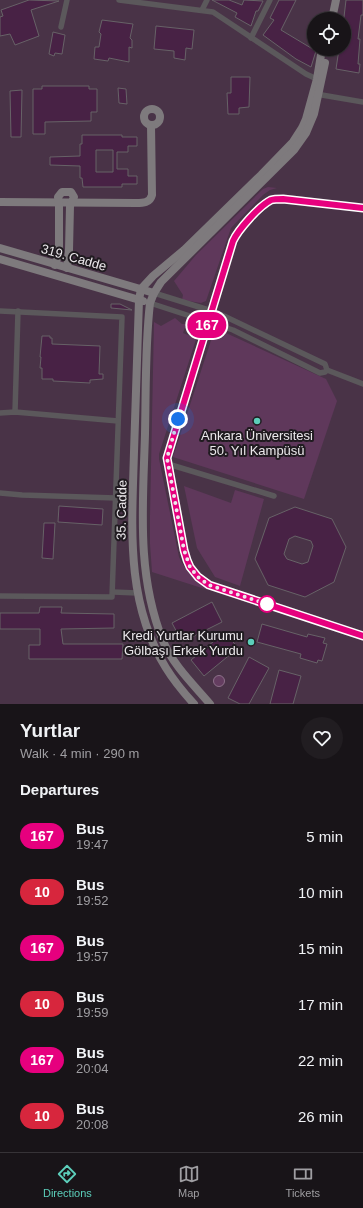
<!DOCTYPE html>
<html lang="en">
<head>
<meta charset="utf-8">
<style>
	:root { --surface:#181418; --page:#211d21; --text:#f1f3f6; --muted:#9f9ea2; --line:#363337; --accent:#5cceba }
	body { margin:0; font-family:Helvetica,sans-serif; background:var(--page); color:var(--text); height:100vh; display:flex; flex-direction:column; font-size:15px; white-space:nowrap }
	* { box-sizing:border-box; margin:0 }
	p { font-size:13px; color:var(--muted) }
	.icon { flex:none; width:22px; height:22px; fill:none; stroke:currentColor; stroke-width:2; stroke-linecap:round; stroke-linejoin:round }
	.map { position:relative; height:704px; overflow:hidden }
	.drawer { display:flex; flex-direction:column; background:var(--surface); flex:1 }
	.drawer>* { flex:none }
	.badge { padding:0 8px; border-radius:13px; font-size:14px; line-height:26px }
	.buttons { position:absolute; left:307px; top:12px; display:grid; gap:8px }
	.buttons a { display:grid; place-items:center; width:44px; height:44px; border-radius:50%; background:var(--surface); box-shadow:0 1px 3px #0004,0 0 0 1px var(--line); font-size:20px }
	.you { position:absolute; width:20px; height:20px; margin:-10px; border:3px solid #fff; border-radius:50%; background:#1a73e8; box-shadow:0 0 0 6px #1a73e833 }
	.map>.badge { position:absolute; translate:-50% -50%; box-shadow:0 0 0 2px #fff }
	h2 { padding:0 20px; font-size:15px; line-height:36px }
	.round { display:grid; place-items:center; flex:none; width:42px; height:42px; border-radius:21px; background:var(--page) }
	.head { display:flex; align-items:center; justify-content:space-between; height:68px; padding:0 20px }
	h1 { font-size:19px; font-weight:600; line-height:30px }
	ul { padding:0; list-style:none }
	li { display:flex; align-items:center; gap:12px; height:56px; padding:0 20px }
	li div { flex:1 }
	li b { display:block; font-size:15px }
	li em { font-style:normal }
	li .badge { min-width:44px; font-weight:700; text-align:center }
	.tab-bar { display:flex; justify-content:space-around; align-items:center; height:56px; border-top:1px solid var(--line); background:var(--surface); font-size:11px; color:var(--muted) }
	.tab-bar a { display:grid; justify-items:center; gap:2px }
	.tab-bar .selected { color:var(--accent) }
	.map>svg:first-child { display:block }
	.green { fill:#493347; fill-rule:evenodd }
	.forest { fill:#5f385b }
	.water { fill:#643d60; stroke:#8d718a }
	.building { fill:#482245; stroke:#676267; fill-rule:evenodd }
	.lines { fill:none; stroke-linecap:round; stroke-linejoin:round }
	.street { stroke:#5b585b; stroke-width:5.5 }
	.secondary { stroke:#7e7a7d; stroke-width:8 }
	.line-casing { stroke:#fff; stroke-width:9 }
	.line { stroke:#e6007e; stroke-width:6 }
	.walk { stroke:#ece9ec; stroke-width:4; stroke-dasharray:0 7.2 }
	.poi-dot { fill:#5cceba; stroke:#201b20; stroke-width:1.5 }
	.stop-dot { fill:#fff; stroke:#e6007e; stroke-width:2 }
	.labels { text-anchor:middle; stroke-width:4; stroke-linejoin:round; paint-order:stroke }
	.street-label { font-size:13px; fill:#ece9ec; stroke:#201b20 }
	.poi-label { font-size:13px; fill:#ece9ec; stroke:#201b20 }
</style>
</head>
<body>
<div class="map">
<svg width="363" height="704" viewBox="0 0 363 704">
	<rect width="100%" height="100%" fill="#201b20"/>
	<path class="green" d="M0,0h363v704h-363zM314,19h30v30h-30z"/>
	<g class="forest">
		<polygon points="268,187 277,188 270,190 263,195 231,228 206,301 201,303 182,300 183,295 174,281 196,255 263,189"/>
		<path d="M175,318l7,6h4l-3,9 10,4 5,-14 3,1 -42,130v5l20,98c6,14 17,23 29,33l-56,-18 -2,-28v-28l4,-194 7,4z"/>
		<polygon points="215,328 326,379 337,401 304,499 173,457"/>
		<polygon points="184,486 231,503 235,490 264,499 240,586 215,577 197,548"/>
	</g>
	<circle class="water" cx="219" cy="681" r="5.5"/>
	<g class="building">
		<polygon points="29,0 59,1 31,10 39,36 15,45 10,34 0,36 0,17 3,16 1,10"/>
		<polygon points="212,0 229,0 242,5 244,0 263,1 258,11 256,11 251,26 235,17 237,13"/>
		<polygon points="279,0 296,0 281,30 316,51 311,67 296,59 263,35 274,20 270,18"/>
		<polygon points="346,0 363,0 363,15 361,15 358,39 360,39 358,64 360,64 359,73 336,69 339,49 344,49 344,17"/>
		<polygon points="102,20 133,24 130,38 132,40 132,48 129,47 129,62 109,58 108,61 94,59 95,47 99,47 101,34 99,32"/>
		<polygon points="156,26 194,30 192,49 186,48 185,60 174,58 174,51 154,49"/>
		<polygon points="53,32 65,35 62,54 55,53 54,56 49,54"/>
		<polygon points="231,77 250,77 249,107 239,108 239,114 228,114 227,93 231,93"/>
		<polygon points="42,86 89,86 89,89 97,89 97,112 91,112 91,121 45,122 45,134 33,134 33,89 42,89"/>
		<polygon points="118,88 126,89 127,104 119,103"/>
		<polygon points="22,90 21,137 11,137 10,91"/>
		<path d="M82,135h40v2h15v9h-9v6h-11v17h11v7h9v8h-15v3h-39l-1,-9h-2v-12l-30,-1v-8l30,-1v-12h2zM96,150h17v22h-17z"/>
		<polygon points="111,304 120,304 132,310 111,308"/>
		<polygon points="42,336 50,336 50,338 52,338 52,344 100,346 99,374 103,374 103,379 90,380 90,383 53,381 53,379 42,379 42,368 40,368 41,357 40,357"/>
		<polygon points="59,506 103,509 102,525 58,522"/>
		<path d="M295,507l37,12 14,28 -12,35 -29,15 -37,-12 -13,-26 14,-41zM295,536l16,5 2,5 -5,16 -6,2 -15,-5 -3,-5 5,-15z"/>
		<polygon points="44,523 55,523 53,559 42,558"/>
		<polygon points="212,602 222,622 182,642 172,623"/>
		<polygon points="40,607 62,607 61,613 114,614 114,628 61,629 63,644 123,644 122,659 29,659 29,645 40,645 40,629 0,629 0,613 39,613"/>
		<polygon points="262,624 307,637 308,634 325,638 323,643 327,644 322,661 318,660 317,663 300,658 301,654 257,642"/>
		<polygon points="225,632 238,648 204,676 191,660"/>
		<polygon points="249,657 269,668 249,704 240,704 228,698"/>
		<polygon points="279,670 301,676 293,704 270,704"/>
	</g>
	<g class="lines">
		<g class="street">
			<polyline points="119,0 213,12 306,74 319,80"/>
			<polyline points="202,10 207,0"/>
			<polyline points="61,27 67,0"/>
			<polyline points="251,38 270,0"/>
			<polyline points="316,94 363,102"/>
			<path d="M363,208l-80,-9c-4,0 -9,0 -13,2 -10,5 -32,29 -37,40l-66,217 17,92 3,10 3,7 8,10 17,10 148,49"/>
			<polyline points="150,303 233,330 320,373 325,372 327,370 325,364 224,316 212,311 154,293"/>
			<polyline points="0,311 122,317 112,597 0,596"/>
			<polyline points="327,370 363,384"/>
			<polyline points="15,412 18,311"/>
			<polyline points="0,413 15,412 118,421"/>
			<polyline points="168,464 274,496"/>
			<polyline points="0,493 22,495 116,498"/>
			<polyline points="113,592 137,593"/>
		</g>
		<g class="secondary">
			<polyline points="332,19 336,0"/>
			<circle cx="152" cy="117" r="8"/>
			<path d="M0,202l136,1c7,0 14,0 16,-8l-1,-70"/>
			<polyline points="0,248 154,293"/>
			<polyline points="0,259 143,301"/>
			<polyline points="55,265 59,252 59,203 58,197 62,192 71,192 74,197 70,206 69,250 67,268"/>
			<path d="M194,704c-10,-11 -20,-23 -28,-36 -41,-66 -34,-142 -32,-216 2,-50 3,-101 5,-152l2,-11 12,-13 31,-26 77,-75 32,-33 9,-14 4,-9 11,-40 5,-30"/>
			<path d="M210,704c-17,-20 -37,-39 -47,-63 -27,-67 -20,-137 -18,-207 1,-44 0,-88 5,-131l4,-10 7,-11 133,-132 12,-17 8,-19 11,-51"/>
		</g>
	</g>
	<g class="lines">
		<g class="line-casing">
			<path id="line" d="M363,208l-80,-9c-4,0 -9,0 -12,1 -12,6 -33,30 -38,41l-66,217 17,92 3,10 3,7 8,10 11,8 6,2 148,49"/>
		</g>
		<use href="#line" class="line"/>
		<polyline class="walk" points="178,419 167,458 184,550 190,567 198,577 209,585 267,604"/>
	</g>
	<g class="poi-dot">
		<circle cx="257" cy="421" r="4"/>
		<circle cx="251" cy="642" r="4"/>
	</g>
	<circle class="stop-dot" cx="267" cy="604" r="8"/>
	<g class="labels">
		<g class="street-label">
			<text transform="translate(74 257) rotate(16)" y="5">319. Cadde</text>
			<text transform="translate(121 510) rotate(-89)" y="5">35. Cadde</text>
		</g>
		<g class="poi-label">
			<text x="257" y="440">Ankara Üniversitesi<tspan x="257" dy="15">50. Yıl Kampüsü</tspan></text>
			<text x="243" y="640" text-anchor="end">Kredi Yurtlar Kurumu<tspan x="243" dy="15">Gölbaşı Erkek Yurdu</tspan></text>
		</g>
	</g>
</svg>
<div class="buttons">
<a><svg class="icon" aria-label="locate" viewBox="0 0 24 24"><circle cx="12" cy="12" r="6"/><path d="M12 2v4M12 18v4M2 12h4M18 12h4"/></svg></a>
</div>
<div class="you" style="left:178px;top:419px"></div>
<b class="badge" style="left:207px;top:325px;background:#e6007e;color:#fff">167</b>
</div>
<section class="drawer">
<div class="head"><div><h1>Yurtlar</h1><p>Walk · 4 min · 290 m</p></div><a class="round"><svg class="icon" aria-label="heart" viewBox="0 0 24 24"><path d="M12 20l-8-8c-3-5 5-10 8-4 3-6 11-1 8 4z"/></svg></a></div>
<h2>Departures</h2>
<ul>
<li><span class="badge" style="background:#e6007e;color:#fff">167</span><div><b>Bus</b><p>19:47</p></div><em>5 min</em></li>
<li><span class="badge" style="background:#d7263d;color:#fff">10</span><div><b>Bus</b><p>19:52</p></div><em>10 min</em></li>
<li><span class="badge" style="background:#e6007e;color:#fff">167</span><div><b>Bus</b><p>19:57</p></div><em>15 min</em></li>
<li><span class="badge" style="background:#d7263d;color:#fff">10</span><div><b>Bus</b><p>19:59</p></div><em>17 min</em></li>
<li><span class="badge" style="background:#e6007e;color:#fff">167</span><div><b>Bus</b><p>20:04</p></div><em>22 min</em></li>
<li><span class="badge" style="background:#d7263d;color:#fff">10</span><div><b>Bus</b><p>20:08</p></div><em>26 min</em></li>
</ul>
</section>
<nav class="tab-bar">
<a class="selected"><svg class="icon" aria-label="directions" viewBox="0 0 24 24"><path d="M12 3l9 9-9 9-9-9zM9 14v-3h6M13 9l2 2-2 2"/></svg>Directions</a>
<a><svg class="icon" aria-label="map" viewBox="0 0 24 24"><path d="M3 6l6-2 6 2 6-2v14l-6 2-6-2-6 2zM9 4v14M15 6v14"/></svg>Map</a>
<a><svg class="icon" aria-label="tickets" viewBox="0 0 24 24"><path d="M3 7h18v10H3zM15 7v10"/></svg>Tickets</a>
</nav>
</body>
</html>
